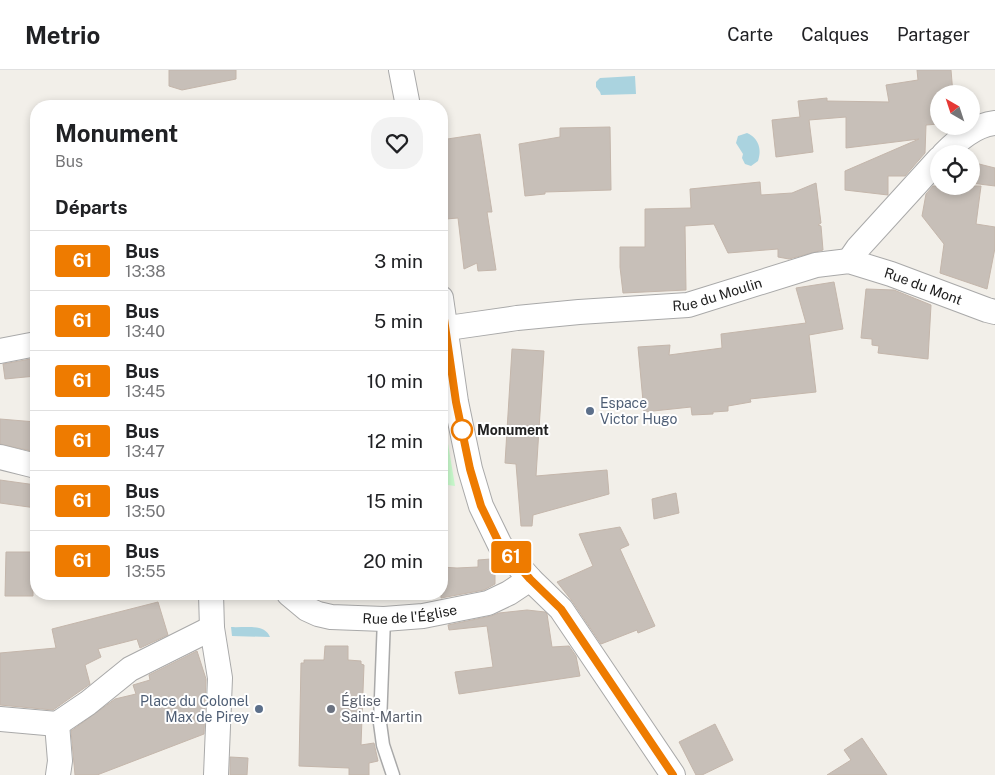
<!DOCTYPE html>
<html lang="fr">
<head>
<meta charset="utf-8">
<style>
	:root { --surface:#fff; --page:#f2f2f2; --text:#202124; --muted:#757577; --line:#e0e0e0 }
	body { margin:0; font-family:"Public Sans",sans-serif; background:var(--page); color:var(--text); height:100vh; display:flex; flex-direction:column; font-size:19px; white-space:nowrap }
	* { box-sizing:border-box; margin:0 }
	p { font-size:16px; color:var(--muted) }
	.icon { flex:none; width:28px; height:28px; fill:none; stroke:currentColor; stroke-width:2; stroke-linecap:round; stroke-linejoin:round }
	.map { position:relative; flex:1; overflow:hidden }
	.sheet { position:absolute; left:30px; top:30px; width:418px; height:500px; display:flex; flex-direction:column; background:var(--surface); border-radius:20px; box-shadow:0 2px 8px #0003 }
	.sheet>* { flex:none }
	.badge { padding:0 10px; border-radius:4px; font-size:18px; line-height:32px }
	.needle { width:32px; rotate:321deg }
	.controls { position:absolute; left:930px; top:15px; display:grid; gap:10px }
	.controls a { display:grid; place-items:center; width:50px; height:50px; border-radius:50%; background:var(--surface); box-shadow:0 2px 8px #0003; font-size:25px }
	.map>.badge { position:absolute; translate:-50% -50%; box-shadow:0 0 0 2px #fff }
	h2 { padding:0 25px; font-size:19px; line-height:45px }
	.round { display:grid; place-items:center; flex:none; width:52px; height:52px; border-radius:20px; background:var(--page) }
	.head { display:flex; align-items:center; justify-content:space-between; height:85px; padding:0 25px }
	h1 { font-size:24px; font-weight:700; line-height:38px }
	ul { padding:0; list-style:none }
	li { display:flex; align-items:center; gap:15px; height:60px; padding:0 25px; border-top:1px solid var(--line) }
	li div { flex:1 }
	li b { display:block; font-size:19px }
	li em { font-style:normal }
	li .badge { min-width:55px; font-weight:700; text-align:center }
	header { display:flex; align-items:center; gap:30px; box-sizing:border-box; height:70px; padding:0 25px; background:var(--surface); border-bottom:1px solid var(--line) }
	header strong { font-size:24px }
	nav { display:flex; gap:28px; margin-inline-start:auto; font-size:18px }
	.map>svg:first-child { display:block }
	.park { fill:#c8facc }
	.water { fill:#aad3df }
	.building { fill:#c7bfb8; stroke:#c4b6ab }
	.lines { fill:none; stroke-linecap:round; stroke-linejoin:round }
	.lane-casing { stroke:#a9a9a9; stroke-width:15 }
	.street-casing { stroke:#a9a9a9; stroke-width:26 }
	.lane { stroke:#fff; stroke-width:12 }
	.street { stroke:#fff; stroke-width:24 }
	.line-casing { stroke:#fff; stroke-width:11 }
	.line { stroke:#ee7b00; stroke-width:8 }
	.service-dot { fill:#5c6f8a; stroke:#fff; stroke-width:2 }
	.stop-dot { fill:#fff; stroke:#ee7b00; stroke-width:2.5 }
	.worship-dot { fill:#6b7280; stroke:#fff; stroke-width:2 }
	.labels { text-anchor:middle; stroke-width:4; stroke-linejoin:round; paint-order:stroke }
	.street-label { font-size:14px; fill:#222; stroke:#fff }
	.service-label { font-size:14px; fill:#4e5e75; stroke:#fff; text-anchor:start }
	.stop-label { font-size:14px; font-weight:bold; fill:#222; stroke:#fff; text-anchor:start }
	.worship-label { font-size:14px; fill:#5b616d; stroke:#fff; text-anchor:start }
</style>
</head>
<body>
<header>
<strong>Metrio</strong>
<nav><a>Carte</a><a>Calques</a><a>Partager</a></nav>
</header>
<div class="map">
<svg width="995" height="705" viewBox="0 0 995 705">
	<rect width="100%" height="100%" fill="#f2efe9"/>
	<polygon class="park" points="441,331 455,416 441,414"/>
	<g class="water">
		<polygon points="635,6 636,24 601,25 600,22 596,17 596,12 600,8"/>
		<path d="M747,63c12,5 15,17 11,28l-7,5 -6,-2 -3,-6 1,-4 -7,-11 2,-7z"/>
		<path d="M231,557c13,1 34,-4 39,10l-38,-1z"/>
	</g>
	<g class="building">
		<polygon points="169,0 236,0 236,9 182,20 169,16"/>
		<polygon points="917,0 951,0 953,24 939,24 939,54 926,55 925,83 905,106 888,106 888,125 845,120 845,101 919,69 846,78 846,47 809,50 813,82 776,87 772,50 800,47 798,31 827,28 827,31 889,32 886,15 918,10"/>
		<polygon points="610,57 611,120 545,122 545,124 525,126 519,74 560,67 560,58"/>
		<polygon points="480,64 492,142 487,142 496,200 478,201 477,193 464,199 458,148 446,149 441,119 441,70"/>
		<polygon points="971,92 995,98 995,116 971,113"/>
		<polygon points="760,112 761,125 792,123 816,113 821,153 818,155 821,156 823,180 789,189 778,187 778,179 728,183 714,154 685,156 686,220 623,223 620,197 620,177 645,177 645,139 691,138 690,119"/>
		<polygon points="933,116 981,116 976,154 995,157 995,178 987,219 940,203 944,174 922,146 926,124"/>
		<polygon points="834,212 843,259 809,265 816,322 750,329 751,332 728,336 728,341 713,342 713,344 692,345 691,337 644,342 638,277 670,275 669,285 722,278 721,264 806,253 796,218"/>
		<polygon points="866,219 894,220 931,235 928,289 878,283 879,276 872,275 872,269 861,268"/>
		<polygon points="512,279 544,281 536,406 607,400 609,424 533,445 532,456 521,456 516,394 505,393"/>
		<polygon points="36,288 36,306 5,309 3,294"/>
		<polygon points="0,349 36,352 36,382 0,374"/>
		<polygon points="0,410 36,415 36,438 0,433"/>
		<polygon points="676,423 679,443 654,449 652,429"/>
		<polygon points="620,457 629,475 620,479 655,556 638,563 637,560 601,574 572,531 557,512 593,496 579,464"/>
		<polygon points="6,482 33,482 33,526 5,526"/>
		<polygon points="491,489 495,496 495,514 484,520 441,528 441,497 457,498 478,497 478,490"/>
		<polygon points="158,532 168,565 140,578 137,569 98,579 101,587 85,595 90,614 53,640 0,635 0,583 56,578 52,559"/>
		<polygon points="527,540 545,542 547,544 552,577 569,576 576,586 580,606 459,624 455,602 493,597 487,556 449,560 448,555 491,546 499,543"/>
		<polygon points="325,576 348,576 348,590 361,591 361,594 364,595 361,675 374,673 378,691 369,693 369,705 349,705 349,698 299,696 301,593 304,593 304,590 324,590"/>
		<polygon points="197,581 206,609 204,664 97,705 75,705 71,661 115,629 136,624 133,615 150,610 149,605"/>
		<polygon points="715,654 733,690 702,705 696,705 679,672"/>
		<polygon points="862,668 887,705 827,705 851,690 844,680"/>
		<polygon points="230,687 248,688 247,705 230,705"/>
	</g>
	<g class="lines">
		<g class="lane-casing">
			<polyline id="lane" points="384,549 380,653 383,675 393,705"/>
		</g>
		<g class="street-casing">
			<g id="street">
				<polyline points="401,0 408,36"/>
				<path d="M944,84c14,-14 31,-29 51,-31"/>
				<polyline points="849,191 858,178 939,89"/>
				<polyline points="441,228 456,332 470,399 481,436 500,475 530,509 561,539 673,705"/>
				<path id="s1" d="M441,259l76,-11 62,-6 109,-7 128,-40 33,-4 42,13 96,36 8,2"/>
				<polyline points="0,281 36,274"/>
				<polyline points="0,387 36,396"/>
				<polyline points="211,524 212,558 220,608 216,705"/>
				<path id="s2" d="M289,524l18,15 11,5 13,3 53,2 39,-3 65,-13 21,-10 21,-14"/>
				<polyline points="0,649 57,654"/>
				<polyline points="57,654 88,633 130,599 212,558"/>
				<polyline points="57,654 60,691 58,705"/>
			</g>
		</g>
		<use href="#lane" class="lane"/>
		<use href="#street" class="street"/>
	</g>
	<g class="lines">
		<g class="line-casing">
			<polyline id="line" points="441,228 456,332 470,399 481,436 500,475 530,509 561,539 673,705"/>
		</g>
		<use href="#line" class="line"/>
	</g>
	<g class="service-dot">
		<circle cx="590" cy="341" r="5"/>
		<circle cx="259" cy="639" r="5"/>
	</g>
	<circle class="stop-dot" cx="462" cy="360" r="10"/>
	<circle class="worship-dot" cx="331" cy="639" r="5"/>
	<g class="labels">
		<g class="street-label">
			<text dy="5" stroke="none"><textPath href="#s1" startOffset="494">Rue du Mont</textPath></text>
			<text dy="5" stroke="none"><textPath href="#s1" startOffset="279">Rue du Moulin</textPath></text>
			<text dy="5" stroke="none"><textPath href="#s2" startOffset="128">Rue de l'Église</textPath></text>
		</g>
		<g class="service-label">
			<text x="600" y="338">Espace<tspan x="600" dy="16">Victor Hugo</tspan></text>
			<text x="249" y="636" text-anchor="end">Place du Colonel<tspan x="249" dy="16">Max de Pirey</tspan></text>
		</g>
		<g class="stop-label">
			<text x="477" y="365">Monument</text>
		</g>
		<g class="worship-label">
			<text x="341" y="636">Église<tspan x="341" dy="16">Saint-Martin</tspan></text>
		</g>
	</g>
</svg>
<div class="controls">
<a><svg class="needle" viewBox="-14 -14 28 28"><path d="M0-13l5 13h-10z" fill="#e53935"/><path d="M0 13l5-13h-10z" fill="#757577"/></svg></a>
<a><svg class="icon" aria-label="locate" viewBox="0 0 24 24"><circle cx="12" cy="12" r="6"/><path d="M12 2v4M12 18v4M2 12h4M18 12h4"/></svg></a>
</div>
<b class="badge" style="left:511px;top:487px;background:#ee7b00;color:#fff">61</b>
<section class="sheet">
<div class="head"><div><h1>Monument</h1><p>Bus</p></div><a class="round"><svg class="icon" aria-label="heart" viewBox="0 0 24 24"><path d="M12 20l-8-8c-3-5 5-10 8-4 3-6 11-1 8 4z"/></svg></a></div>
<h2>Départs</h2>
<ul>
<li><span class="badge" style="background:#ee7b00;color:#fff">61</span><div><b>Bus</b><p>13:38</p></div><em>3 min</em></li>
<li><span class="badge" style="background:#ee7b00;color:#fff">61</span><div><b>Bus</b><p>13:40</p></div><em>5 min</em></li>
<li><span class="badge" style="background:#ee7b00;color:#fff">61</span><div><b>Bus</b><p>13:45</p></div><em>10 min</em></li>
<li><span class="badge" style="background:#ee7b00;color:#fff">61</span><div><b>Bus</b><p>13:47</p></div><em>12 min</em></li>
<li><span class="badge" style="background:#ee7b00;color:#fff">61</span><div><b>Bus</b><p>13:50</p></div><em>15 min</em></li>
<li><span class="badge" style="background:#ee7b00;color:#fff">61</span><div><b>Bus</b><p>13:55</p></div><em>20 min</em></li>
</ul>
</section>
</div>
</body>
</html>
